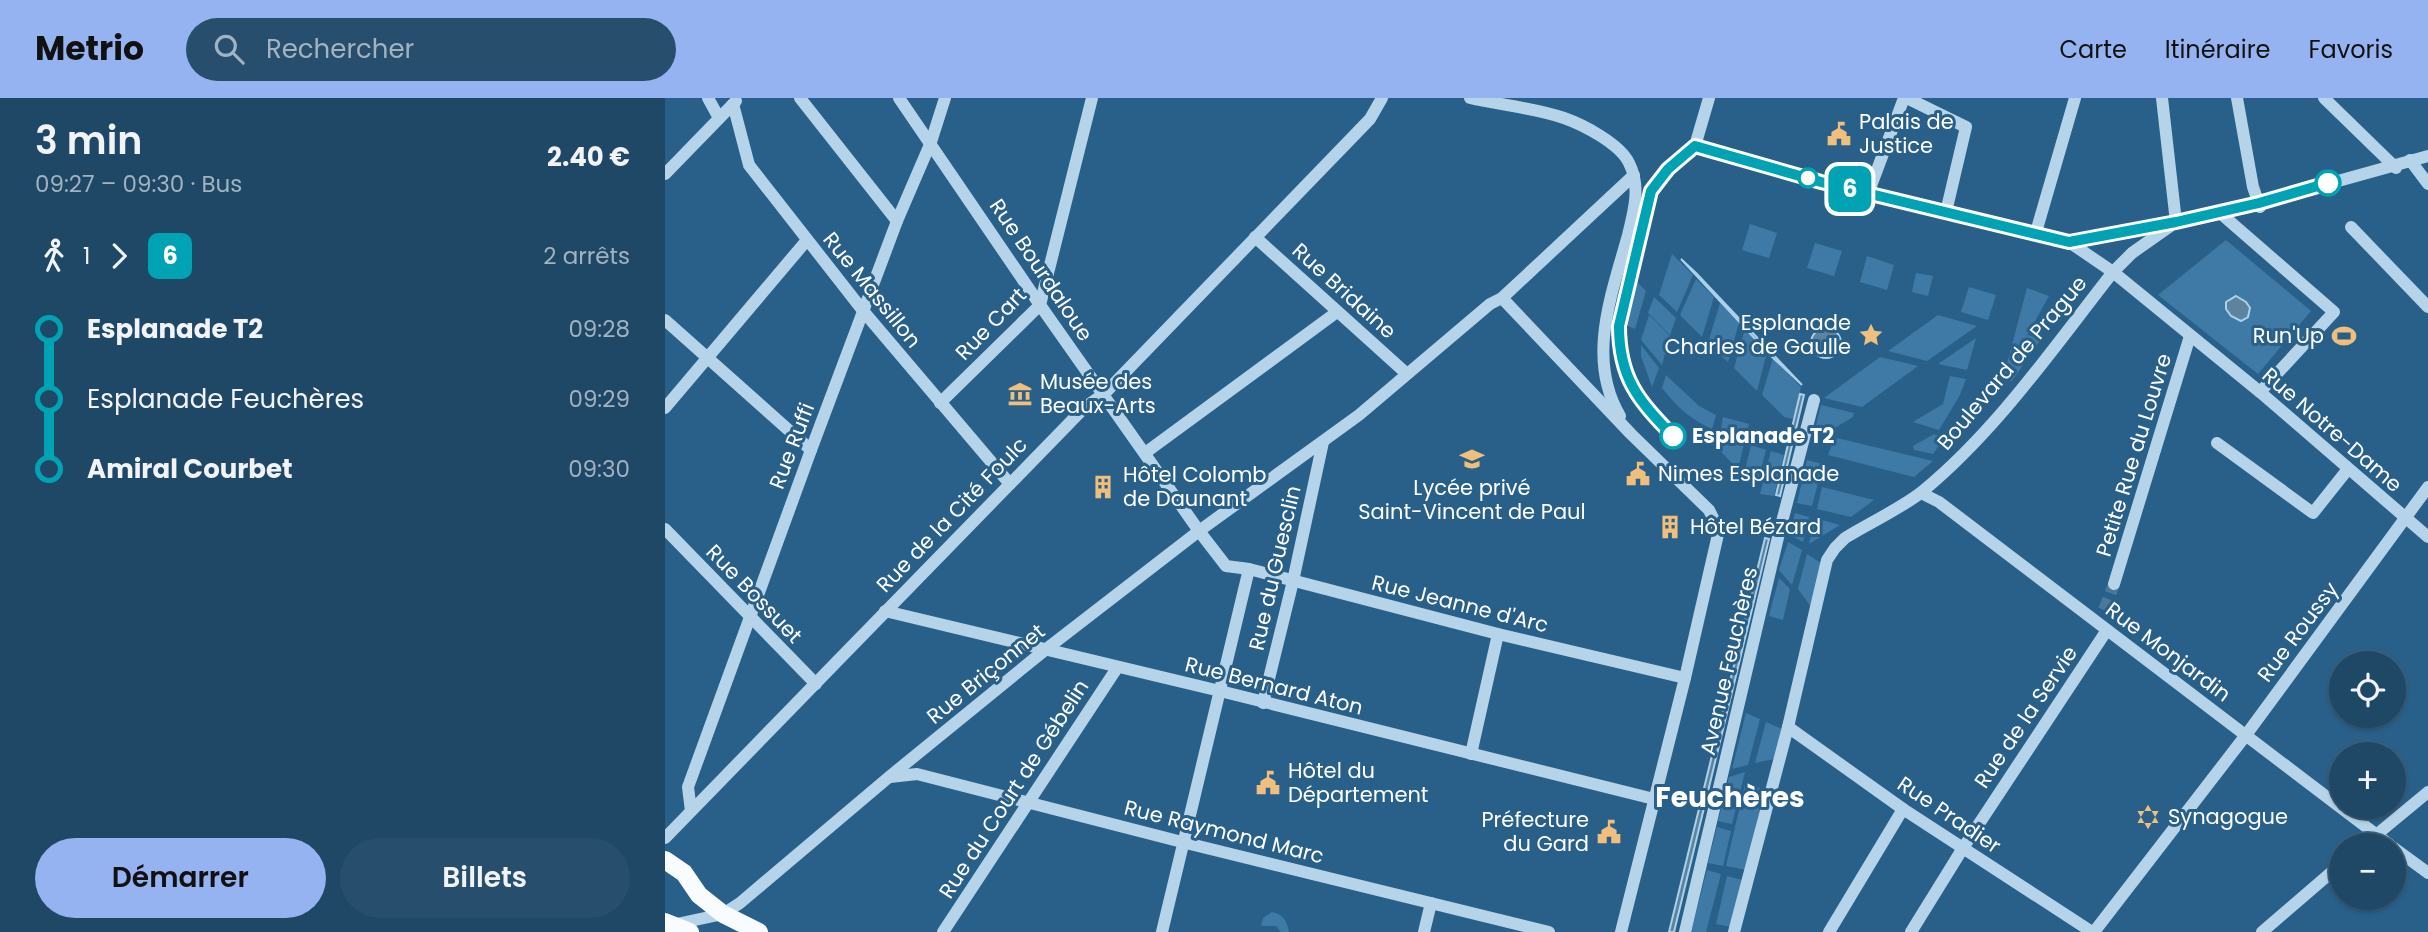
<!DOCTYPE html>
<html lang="fr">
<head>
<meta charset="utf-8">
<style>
	:root { --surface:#1f4867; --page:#274f6d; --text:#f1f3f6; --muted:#a1b2c0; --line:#3c607b; --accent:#95b2f1 }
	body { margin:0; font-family:Poppins,sans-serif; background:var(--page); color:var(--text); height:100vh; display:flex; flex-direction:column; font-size:26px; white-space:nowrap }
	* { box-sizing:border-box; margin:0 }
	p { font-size:23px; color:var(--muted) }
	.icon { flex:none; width:38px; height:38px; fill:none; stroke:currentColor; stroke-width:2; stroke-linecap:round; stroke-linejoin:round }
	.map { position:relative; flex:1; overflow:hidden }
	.details { display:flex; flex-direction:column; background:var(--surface); width:665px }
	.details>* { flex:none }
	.badge { padding:0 14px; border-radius:10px; font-size:24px; line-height:46px }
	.tools { position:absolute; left:1664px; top:553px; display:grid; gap:14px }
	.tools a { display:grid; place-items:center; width:77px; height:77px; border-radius:50%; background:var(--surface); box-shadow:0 2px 5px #0004,0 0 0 2px var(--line); font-size:35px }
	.map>.badge { position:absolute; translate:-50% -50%; box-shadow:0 0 0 4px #fff }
	.legs { display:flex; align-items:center; gap:10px; height:77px; padding:0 35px; font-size:23px }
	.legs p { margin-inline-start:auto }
	.head { display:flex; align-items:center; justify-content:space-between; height:119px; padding:0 35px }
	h1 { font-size:38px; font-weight:600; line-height:52px }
	.button { display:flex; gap:14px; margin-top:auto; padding:14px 35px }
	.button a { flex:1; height:80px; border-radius:42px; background:var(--accent); color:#111; font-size:28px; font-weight:600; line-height:80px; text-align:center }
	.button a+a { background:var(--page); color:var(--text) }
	ul { padding:0 35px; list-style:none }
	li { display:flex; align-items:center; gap:24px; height:70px; font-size:26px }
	li i { display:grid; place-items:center; width:10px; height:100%; margin:0 9px; background:currentColor }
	li i::after { content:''; width:18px; height:18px; margin:-9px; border:5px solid; border-radius:50%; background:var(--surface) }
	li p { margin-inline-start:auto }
	li:first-child i { background:linear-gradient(#0000 50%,currentColor 0) }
	li:last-child i { background:linear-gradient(currentColor 50%,#0000 0) }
	header { display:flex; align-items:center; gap:42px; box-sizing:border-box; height:98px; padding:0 35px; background:var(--accent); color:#111 }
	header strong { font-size:33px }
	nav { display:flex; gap:38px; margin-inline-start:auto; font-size:24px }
	.search { width:490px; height:63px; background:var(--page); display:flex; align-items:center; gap:18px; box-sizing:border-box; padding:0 24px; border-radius:38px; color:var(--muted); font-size:26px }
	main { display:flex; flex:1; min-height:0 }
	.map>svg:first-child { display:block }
	.green { fill:#3e7aa5 }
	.water { fill:#5e839e; stroke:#abd0e9; stroke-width:2 }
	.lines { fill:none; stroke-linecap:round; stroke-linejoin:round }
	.minor-tunnel { stroke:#49789b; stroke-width:12; stroke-dasharray:12 6; stroke-linecap:butt }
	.minor { stroke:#b6d4e9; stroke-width:12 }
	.major { stroke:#f9fcfe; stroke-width:18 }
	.line-1-casing { stroke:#fff; stroke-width:16 }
	.line-1 { stroke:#00a3b4; stroke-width:10 }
	.stop-1-dot { fill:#fff; stroke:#00a3b4; stroke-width:3.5 }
	.labels { text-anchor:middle; stroke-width:6; stroke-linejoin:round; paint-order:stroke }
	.poi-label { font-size:21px; fill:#fff; stroke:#296089; text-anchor:start }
	.street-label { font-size:21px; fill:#fff; stroke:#296089 }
	.stop-label { font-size:21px; font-weight:bold; fill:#fff; stroke:#296089; text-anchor:start }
	.district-label { font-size:28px; font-weight:bold; fill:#fff; stroke:#296089 }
</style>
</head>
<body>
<header>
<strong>Metrio</strong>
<div class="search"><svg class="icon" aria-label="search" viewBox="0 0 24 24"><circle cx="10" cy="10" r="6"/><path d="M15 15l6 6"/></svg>Rechercher</div>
<nav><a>Carte</a><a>Itinéraire</a><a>Favoris</a></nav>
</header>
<main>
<section class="details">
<div class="head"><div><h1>3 min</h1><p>09:27 – 09:30 · Bus</p></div><b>2.40 €</b></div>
<div class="legs"><svg class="icon" aria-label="walk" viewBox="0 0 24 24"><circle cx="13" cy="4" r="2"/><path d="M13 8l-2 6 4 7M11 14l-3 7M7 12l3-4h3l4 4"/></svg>1<svg class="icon" aria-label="forward" viewBox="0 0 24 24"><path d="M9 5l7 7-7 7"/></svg><b class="badge" style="background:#00a3b4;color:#fff">6</b><p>2 arrêts</p></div>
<ul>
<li><i style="color:#00a3b4"></i><b>Esplanade T2</b><p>09:28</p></li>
<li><i style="color:#00a3b4"></i><span>Esplanade Feuchères</span><p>09:29</p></li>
<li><i style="color:#00a3b4"></i><b>Amiral Courbet</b><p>09:30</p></li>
</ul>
<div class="button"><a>Démarrer</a><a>Billets</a></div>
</section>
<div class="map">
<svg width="1763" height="834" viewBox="0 0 1763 834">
	<rect width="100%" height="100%" fill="#296089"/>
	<g class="green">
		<polygon points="1085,126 1112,135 1104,160 1077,152"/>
		<polygon points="1561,142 1646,213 1593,276 1493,197"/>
		<polygon points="1150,145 1177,153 1169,178 1142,170"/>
		<polygon points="1007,156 1028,177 1012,214 994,197"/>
		<polygon points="1202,158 1229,167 1222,192 1195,184"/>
		<polygon points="1251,175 1268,178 1263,198 1247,194"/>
		<polygon points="1031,181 1049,199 1037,239 1015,217"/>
		<polygon points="970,182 981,193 970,231 961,227"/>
		<polygon points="1304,189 1331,197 1323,222 1296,214"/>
		<polygon points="1362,190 1384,198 1363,236 1360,236 1376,241 1347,283 1338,281"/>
		<polygon points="989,199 1011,220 1005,237 983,215"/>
		<polygon points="1055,205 1074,225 1063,264 1043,245"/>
		<polygon points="984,217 1005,238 997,267 976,242"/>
		<polygon points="1273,217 1312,228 1262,263 1223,253"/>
		<polygon points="1080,231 1102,254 1092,293 1069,270"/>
		<polygon points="1311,240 1302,272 1273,266"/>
		<polygon points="976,247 994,270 987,289 976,258"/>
		<polygon points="1215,259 1253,268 1197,309 1159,300"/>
		<polygon points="1108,260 1136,289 1128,321 1119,319 1097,297"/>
		<path d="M1001,277l33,31 17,9 -4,14c-21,-9 -36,-23 -50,-41z"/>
		<polygon points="1285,278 1301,281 1295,297 1274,332 1248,324 1278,306"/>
		<polygon points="1156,307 1189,315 1188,319 1168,331 1151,327"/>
		<polygon points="1058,319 1084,326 1081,337 1056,331"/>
		<polygon points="1269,336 1279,340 1268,356 1249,352 1248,348"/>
		<polygon points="1053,339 1079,346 1073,371 1050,348"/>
		<polygon points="1172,340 1268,363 1249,379 1163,357 1168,344"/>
		<polygon points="1086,347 1101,352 1091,391 1079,376"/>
		<polygon points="1106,353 1119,357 1109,398 1095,396"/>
		<polygon points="1142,362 1158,366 1147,408 1132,405"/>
		<polygon points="1157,389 1209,402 1186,419 1152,411"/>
		<polygon points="1130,415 1144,419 1138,444 1125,437"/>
		<polygon points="1150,420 1175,427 1144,446"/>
		<polygon points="1123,444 1137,452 1127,487 1114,472"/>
		<polygon points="1142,456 1156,465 1146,509 1133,491"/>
		<polygon points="1114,480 1125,491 1118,522 1104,518"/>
		<polygon points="1081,615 1095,621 1083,667 1067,671"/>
		<polygon points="1101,624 1117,631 1109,661 1090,665"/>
		<polygon points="1080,674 1067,726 1053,723 1064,679"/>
		<polygon points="1080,686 1099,691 1081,772 1061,768"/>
		<polygon points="1052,729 1066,733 1058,768 1043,765"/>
		<polygon points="1042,772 1056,776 1041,834 1026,834"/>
		<polygon points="1062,778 1078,782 1066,829 1051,826"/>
		<path d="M607,814c11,2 15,9 17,20h-8l-5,-6h-15l2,-8z"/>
	</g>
	<g class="water">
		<polygon points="1016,161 1031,175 1137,287 1105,257"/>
		<polygon points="1571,198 1581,204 1585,210 1583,219 1576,223 1566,218 1561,211 1561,204"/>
		<circle cx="1161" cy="245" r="15"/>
		<polygon points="1135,296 1139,297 1115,398 1111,397"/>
		<polygon points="1100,440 1104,441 1009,834 1004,834"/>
	</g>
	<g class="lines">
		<polyline class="minor-tunnel" points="1439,512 1449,486"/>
		<g class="minor">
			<polyline points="43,0 54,20"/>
			<polyline points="135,0 232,123"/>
			<polyline points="234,0 375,207 534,433 561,468 584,471 833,536 1020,580"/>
			<path d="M805,0c31,7 65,10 94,20 20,7 56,26 65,45 12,23 5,48 -1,72 -16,58 -42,124 -8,181"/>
			<polyline points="1242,0 1301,29 1281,114"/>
			<polyline points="1497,0 1511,124"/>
			<polyline points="1572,0 1588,89 1595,109"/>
			<polyline points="1659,0 1731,70"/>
			<polyline points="68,6 84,67 199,214 345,386"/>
			<polyline points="1030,48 1044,0"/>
			<polyline points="1745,62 1763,86"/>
			<polyline points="0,76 71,3"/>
			<polyline points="1203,96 1239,0"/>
			<polyline points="1554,114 1669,214 1595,294"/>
			<polyline points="1686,129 1763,209"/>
			<polyline points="1371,134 1410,0"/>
			<polyline points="590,139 742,276"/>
			<polyline points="1404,144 1448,174 1595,294 1763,439"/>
			<polyline points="837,200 966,336 1044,412 1054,432 1020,580 956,834"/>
			<polyline points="0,222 146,352"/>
			<polyline points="275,305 375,207 427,0"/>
			<polyline points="0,310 142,142"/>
			<polyline points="1552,345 1648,415 1683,371"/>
			<polyline points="480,355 672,214"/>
			<polyline points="1256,395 1274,404 1725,747"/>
			<polyline points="0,431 151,586"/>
			<polyline points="1449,486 1525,238"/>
			<polyline points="220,513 555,593 989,701"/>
			<polyline points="598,605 628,483 658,344"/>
			<polyline points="1123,629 1238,711 1427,834"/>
			<polyline points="806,656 833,536"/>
			<polyline points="225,679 252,676 517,744 884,834"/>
			<polyline points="26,713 23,689 146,352 232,123 266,44 280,0"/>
			<polyline points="0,740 420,309 439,296 705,21 717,0"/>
			<polyline points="1699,747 1763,694"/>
			<polyline points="1729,750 1763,775"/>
			<polyline points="7,827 58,816 75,805 224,679 380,552 534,433 694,317 825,206 837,200 969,77"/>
			<polyline points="278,834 452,570"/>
			<polyline points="497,834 584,471"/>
			<polyline points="759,834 766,805"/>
			<polyline points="1020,834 1114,435 1149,302"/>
			<path d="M1069,834l54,-205 39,-167 8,-12 10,-10c24,-15 57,-30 78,-47 74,-61 131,-144 190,-219l19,-19 44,-31 83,-19 169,-47"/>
			<polyline points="1164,834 1238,711"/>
			<polyline points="1246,834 1298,750 1442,532"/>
			<polyline points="1429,834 1581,637 1763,389"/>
			<polyline points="1597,834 1676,766"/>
		</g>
		<g class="major">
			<polyline points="0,762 19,775 34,797 58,816 94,834"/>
			<polyline points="0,824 25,834"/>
		</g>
	</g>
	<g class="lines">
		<g class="line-1-casing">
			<path id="line-1" d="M1008,338c-35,-36 -54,-58 -54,-110l32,-135 17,-22 27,-23 126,36 248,60 107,-20 83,-19 69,-20"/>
		</g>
		<use href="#line-1" class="line-1"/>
	</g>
	<defs>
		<g id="civic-bare" transform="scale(1.89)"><path d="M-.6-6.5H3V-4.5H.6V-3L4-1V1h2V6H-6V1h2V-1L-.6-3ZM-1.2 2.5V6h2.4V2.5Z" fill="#f0bf7d" stroke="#296089" stroke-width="2.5" paint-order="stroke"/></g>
		<g id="sight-bare" transform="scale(1.89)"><path d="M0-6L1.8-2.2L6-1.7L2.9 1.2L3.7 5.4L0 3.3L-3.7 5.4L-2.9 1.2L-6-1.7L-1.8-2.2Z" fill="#f0bf7d" stroke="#296089" stroke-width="2.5" paint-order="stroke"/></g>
		<g id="stadium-bare" transform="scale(1.89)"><path d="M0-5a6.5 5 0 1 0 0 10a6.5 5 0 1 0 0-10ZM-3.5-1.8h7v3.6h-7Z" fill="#f0bf7d" stroke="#296089" stroke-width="2.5" paint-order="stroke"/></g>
		<g id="museum-bare" transform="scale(1.89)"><path d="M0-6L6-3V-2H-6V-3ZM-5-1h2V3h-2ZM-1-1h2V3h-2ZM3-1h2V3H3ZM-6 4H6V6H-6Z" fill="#f0bf7d" stroke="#296089" stroke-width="2.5" paint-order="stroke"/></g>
		<g id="school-bare" transform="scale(1.89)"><path d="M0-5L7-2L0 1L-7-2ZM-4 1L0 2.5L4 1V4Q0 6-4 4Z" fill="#f0bf7d" stroke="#296089" stroke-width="2.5" paint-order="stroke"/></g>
		<g id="building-bare" transform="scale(1.89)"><path d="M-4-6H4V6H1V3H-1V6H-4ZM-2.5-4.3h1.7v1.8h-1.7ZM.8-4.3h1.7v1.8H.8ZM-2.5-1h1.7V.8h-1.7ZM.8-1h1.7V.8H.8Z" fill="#f0bf7d" stroke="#296089" stroke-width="2.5" paint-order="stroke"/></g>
		<g id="synagogue-bare" transform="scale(1.89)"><path d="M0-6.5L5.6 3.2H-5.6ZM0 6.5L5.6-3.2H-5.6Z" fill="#f0bf7d" stroke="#296089" stroke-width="2.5" paint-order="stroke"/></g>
	</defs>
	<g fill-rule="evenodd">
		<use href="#civic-bare" x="1174" y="36"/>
		<use href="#sight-bare" x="1206" y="237"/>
		<use href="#stadium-bare" x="1679" y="238"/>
		<use href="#museum-bare" x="355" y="296"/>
		<use href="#school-bare" x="807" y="361"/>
		<use href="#civic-bare" x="973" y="376"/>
		<use href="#building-bare" x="438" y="389"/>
		<use href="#building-bare" x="1005" y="429"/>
		<use href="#civic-bare" x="603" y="685"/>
		<use href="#synagogue-bare" x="1483" y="719"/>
		<use href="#civic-bare" x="944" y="734"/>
	</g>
	<g class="stop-1-dot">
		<circle cx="1143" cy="80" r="9"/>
		<circle cx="1663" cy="85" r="12"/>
		<circle cx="1008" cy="338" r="12"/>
	</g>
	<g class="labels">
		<g class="poi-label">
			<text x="1194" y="31">Palais de<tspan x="1194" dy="24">Justice</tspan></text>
			<text x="1186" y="232" text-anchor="end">Esplanade<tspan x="1186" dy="24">Charles de Gaulle</tspan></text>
			<text x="1659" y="245" text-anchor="end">Run'Up</text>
			<text x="375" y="291">Musée des<tspan x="375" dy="24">Beaux-Arts</tspan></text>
			<text x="993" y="383">Nimes Esplanade</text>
			<text x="458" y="384">Hôtel Colomb<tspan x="458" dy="24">de Daunant</tspan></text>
			<text x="807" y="397" text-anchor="middle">Lycée privé<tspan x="807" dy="24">Saint-Vincent de Paul</tspan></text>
			<text x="1025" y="436">Hôtel Bézard</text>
			<text x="623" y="680">Hôtel du<tspan x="623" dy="24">Département</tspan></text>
			<text x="1503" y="726">Synagogue</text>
			<text x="924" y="729" text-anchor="end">Préfecture<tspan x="924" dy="24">du Gard</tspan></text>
		</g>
		<g class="street-label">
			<text transform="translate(376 172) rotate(56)" y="7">Rue Bourdaloue</text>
			<text transform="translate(207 192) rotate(51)" y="7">Rue Massillon</text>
			<text transform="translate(679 193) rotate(42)" y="7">Rue Bridaine</text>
			<text transform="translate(326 226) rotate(-46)" y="7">Rue Cart</text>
			<text transform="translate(1347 265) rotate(-50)" y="7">Boulevard de Prague</text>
			<text transform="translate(1667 332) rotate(41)" y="7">Rue Notre-Dame</text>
			<text transform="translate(127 348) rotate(-69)" y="7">Rue Ruffi</text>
			<text transform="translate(1469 357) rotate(-73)" y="7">Petite Rue du Louvre</text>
			<text transform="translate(287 417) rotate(-46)" y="7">Rue de la Cité Foulc</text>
			<text transform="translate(610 470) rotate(-77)" y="7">Rue du Guesclin</text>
			<text transform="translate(89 496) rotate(46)" y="7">Rue Bossuet</text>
			<text transform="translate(795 506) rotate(14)" y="7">Rue Jeanne d'Arc</text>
			<text transform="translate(1633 534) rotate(-53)" y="7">Rue Roussy</text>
			<text transform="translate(1503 554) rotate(37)" y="7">Rue Monjardin</text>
			<text transform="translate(1064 563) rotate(-77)" y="7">Avenue Feuchères</text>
			<text transform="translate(321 576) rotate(-39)" y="7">Rue Briçonnet</text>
			<text transform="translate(609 588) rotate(14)" y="7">Rue Bernard Aton</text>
			<text transform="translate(1361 619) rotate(-56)" y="7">Rue de la Servie</text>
			<text transform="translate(349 691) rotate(-57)" y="7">Rue du Court de Gébelin</text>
			<text transform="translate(1284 717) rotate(34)" y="7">Rue Pradier</text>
			<text transform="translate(559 734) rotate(14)" y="7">Rue Raymond Marc</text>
		</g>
		<g class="stop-label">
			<text x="1027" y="345">Esplanade T2</text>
		</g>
		<g class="district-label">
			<text x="1065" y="709">Feuchères</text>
		</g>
	</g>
</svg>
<div class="tools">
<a><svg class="icon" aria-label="locate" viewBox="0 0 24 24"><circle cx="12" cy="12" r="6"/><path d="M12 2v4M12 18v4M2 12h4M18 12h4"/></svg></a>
<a>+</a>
<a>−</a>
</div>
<b class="badge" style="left:1185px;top:91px;background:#00a3b4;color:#fff">6</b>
</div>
</main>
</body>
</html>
